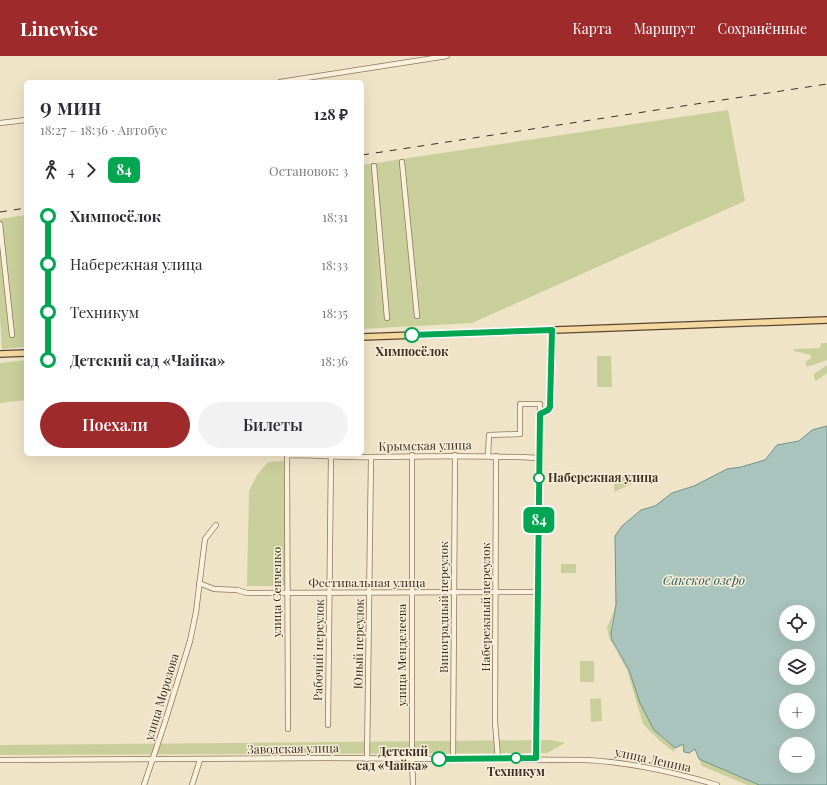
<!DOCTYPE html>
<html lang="ru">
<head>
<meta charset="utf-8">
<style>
	:root { --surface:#fff; --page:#f2f2f3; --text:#2b2b33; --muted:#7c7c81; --accent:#9e2a2b }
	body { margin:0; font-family:"Playfair Display",serif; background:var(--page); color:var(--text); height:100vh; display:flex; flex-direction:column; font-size:15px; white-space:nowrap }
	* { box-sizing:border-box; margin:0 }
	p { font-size:13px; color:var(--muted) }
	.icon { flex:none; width:22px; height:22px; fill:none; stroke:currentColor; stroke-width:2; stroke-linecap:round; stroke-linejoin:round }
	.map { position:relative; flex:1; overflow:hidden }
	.panel { position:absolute; left:24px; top:24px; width:340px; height:376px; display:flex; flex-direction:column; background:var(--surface); border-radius:6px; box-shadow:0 4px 16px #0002 }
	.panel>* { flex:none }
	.badge { padding:0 8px; border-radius:6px; font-size:14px; line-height:26px }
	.fabs { position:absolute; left:779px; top:549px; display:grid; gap:8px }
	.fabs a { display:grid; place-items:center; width:36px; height:36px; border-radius:50%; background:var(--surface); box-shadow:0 4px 16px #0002; font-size:20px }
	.map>.badge { position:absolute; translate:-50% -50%; box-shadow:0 0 0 2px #fff }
	.legs { display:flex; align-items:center; gap:6px; height:44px; padding:0 16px; font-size:13px }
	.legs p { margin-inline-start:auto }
	.overview { display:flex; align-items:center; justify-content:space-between; height:68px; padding:0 16px }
	h1 { font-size:22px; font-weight:600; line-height:30px }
	.primary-button { display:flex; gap:8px; margin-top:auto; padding:8px 16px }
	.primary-button a { flex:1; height:46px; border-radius:24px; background:var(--accent); color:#fff; font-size:16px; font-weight:600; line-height:46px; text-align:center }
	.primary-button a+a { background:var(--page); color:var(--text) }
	ul { padding:0 16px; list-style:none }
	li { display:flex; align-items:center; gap:14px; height:48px; font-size:15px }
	li i { display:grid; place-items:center; width:6px; height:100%; margin:0 5px; background:currentColor }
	li i::after { content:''; width:10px; height:10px; margin:-5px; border:3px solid; border-radius:50%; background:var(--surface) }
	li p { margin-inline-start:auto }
	li:first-child i { background:linear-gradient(#0000 50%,currentColor 0) }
	li:last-child i { background:linear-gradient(currentColor 50%,#0000 0) }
	header { display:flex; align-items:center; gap:24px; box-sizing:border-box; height:56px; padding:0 20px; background:var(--accent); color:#fff }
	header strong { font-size:19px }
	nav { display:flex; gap:22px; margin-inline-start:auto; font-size:14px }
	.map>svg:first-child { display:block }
	.green { fill:#c9cf9b }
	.water { fill:#a9c4bc; stroke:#6f938a; fill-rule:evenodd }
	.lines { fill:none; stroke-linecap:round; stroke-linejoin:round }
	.minor-casing { stroke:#8d765c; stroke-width:6 }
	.major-casing { stroke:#5b4430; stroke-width:8 }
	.minor { stroke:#faf1dc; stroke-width:4.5 }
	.major { stroke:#f3d9a0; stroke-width:5.5 }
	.rail { stroke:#3d2e20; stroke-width:1; stroke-dasharray:7 7; stroke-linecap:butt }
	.line-1-casing { stroke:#fff; stroke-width:9 }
	.line-1 { stroke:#00a651; stroke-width:6 }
	.stop-1-dot { fill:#fff; stroke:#00a651; stroke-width:2 }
	.labels { text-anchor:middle; stroke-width:3; stroke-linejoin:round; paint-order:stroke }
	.stop-label { font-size:12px; font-weight:bold; fill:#3d2e20; stroke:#f7eed8 }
	.street-label { font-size:12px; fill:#3d2e20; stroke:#f7eed8 }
	.water-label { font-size:13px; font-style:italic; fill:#2f5d5a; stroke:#f7eed8 }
</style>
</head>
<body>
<header>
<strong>Linewise</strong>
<nav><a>Карта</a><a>Маршрут</a><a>Сохранённые</a></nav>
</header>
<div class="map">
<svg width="827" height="729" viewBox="0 0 827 729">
	<rect width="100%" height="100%" fill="#f0e4c8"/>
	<g class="green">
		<polygon points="728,54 745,145 472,267 362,273 362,109"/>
		<polygon points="26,159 26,291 2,293 0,263 0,163"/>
		<polygon points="821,287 827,287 827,304 807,311 805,306 811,302 811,299 794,295 794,293 820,292"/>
		<polygon points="597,300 611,300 612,331 597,331"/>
		<polygon points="26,304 26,344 0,347 0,307"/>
		<polygon points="827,309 827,317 816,325 814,323 814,318"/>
		<polygon points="285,405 285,530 247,530 249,435 257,419 268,406"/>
		<polygon points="615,418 638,421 638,425 614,436"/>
		<rect x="561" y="508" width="15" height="9"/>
		<path d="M616,549c-2,7 -6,22 -5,30 1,13 13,24 18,36 15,34 13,53 46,77l-1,4 -14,-11 -17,-17 -16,-54 -18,-32 -2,-10z"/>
		<rect x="580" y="605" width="14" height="21"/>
		<polygon points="601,642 602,665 591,666 590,643"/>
		<polygon points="551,684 565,687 547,697 0,699 0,689"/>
		<polygon points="699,703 759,729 747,729 721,718 702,710"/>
	</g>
	<path class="water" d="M827,370v359h-68l-60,-26 -4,-10 -6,4 -5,-1 -1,-8 -8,4 -21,-18 -14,-27 -11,-33 -17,-30 -1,-7 5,-28 -1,-69 7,-10 19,-16 14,-4 17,-13 22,-7 33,-17 14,-2 24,-7 12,-15 22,-4 13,-11zM786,556h22v22h-22zM786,600h22v22h-22zM786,644h22v22h-22zM786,688h22v22h-22z"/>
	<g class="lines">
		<g class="minor-casing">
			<g id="minor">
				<polyline points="280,26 447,0"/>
				<polyline points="0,67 26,64"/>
				<polyline points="402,106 417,260"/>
				<polyline points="374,110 387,262"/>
				<polyline points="0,168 12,279"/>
				<polyline points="540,358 548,354 550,351 552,274"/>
				<polyline points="412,399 412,702 413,729"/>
				<polyline points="488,400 489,379 520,378 520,348 540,348 536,702"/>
				<polyline points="496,400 495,666 498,703"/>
				<polyline points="199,527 214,533 237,534 247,537 537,536"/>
				<polyline points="328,669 331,399"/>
				<path d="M288,673l-1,-274c28,0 57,3 85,2 56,-1 111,-2 167,1"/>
				<polyline points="367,703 371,401"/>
				<polyline points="453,703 455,399"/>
				<path d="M0,704l327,-2 258,2c45,2 89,12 132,25"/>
				<polyline points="144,729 165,666 190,585 196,556 205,483 216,469"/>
				<polyline points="192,729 200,704"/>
			</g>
		</g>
		<g class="major-casing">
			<g id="major">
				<polyline points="362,281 827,264"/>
				<polyline points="0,298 26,297"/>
			</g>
		</g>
		<use href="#minor" class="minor"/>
		<use href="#major" class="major"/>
		<g class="rail">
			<polyline points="362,99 827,28"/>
			<polyline points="0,156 26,152"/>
		</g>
	</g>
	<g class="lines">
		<g class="line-1-casing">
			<polyline id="line-1" points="412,279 552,274 550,351 548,354 540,358 536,702 439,703"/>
		</g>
		<use href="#line-1" class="line-1"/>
	</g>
	<g class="stop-1-dot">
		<circle cx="412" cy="279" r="7"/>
		<circle cx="539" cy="422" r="5"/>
		<circle cx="516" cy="702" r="5"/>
		<circle cx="439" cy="703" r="7"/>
	</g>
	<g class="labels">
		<g class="stop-label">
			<text x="412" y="300">Химпосёлок</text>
			<text x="548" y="426" text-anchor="start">Набережная улица</text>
			<text x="428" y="700" text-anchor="end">Детский<tspan x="428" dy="14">сад «Чайка»</tspan></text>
			<text x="516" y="720">Техникум</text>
		</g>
		<g class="street-label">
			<text transform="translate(425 390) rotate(-1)" y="4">Крымская улица</text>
			<text x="367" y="531">Фестивальная улица</text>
			<text transform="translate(277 536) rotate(-90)" y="4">улица Сенченко</text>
			<text transform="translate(444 551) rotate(-90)" y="4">Виноградный переулок</text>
			<text transform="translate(486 551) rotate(-90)" y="4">Набережный переулок</text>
			<text transform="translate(359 588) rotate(-89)" y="4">Юный переулок</text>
			<text transform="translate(319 594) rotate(-89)" y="4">Рабочий переулок</text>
			<text transform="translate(402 599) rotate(-90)" y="4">улица Менделеева</text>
			<text transform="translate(162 641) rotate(-73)" y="4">улица Морозова</text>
			<text transform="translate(293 693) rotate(-1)" y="4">Заводская улица</text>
			<text transform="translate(653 704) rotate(12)" y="4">улица Ленина</text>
		</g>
		<g class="water-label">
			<text x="704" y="529">Сакское озеро</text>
		</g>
	</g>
</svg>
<div class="fabs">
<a><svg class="icon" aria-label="locate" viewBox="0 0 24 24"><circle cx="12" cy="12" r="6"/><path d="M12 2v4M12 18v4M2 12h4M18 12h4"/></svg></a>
<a><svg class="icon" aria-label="layers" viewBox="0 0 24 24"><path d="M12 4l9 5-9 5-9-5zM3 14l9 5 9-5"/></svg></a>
<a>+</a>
<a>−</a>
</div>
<b class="badge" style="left:539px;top:464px;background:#00a651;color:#fff">84</b>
<section class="panel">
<div class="overview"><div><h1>9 мин</h1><p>18:27 – 18:36 · Автобус</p></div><b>128 ₽</b></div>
<div class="legs"><svg class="icon" aria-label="walk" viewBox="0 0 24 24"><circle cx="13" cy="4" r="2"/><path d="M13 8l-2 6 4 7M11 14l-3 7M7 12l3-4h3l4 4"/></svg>4<svg class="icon" aria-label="forward" viewBox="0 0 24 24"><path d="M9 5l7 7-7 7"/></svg><b class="badge" style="background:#00a651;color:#fff">84</b><p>Остановок: 3</p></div>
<ul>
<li><i style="color:#00a651"></i><b>Химпосёлок</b><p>18:31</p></li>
<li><i style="color:#00a651"></i><span>Набережная улица</span><p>18:33</p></li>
<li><i style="color:#00a651"></i><span>Техникум</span><p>18:35</p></li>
<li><i style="color:#00a651"></i><b>Детский сад «Чайка»</b><p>18:36</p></li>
</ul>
<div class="primary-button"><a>Поехали</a><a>Билеты</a></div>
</section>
</div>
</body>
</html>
